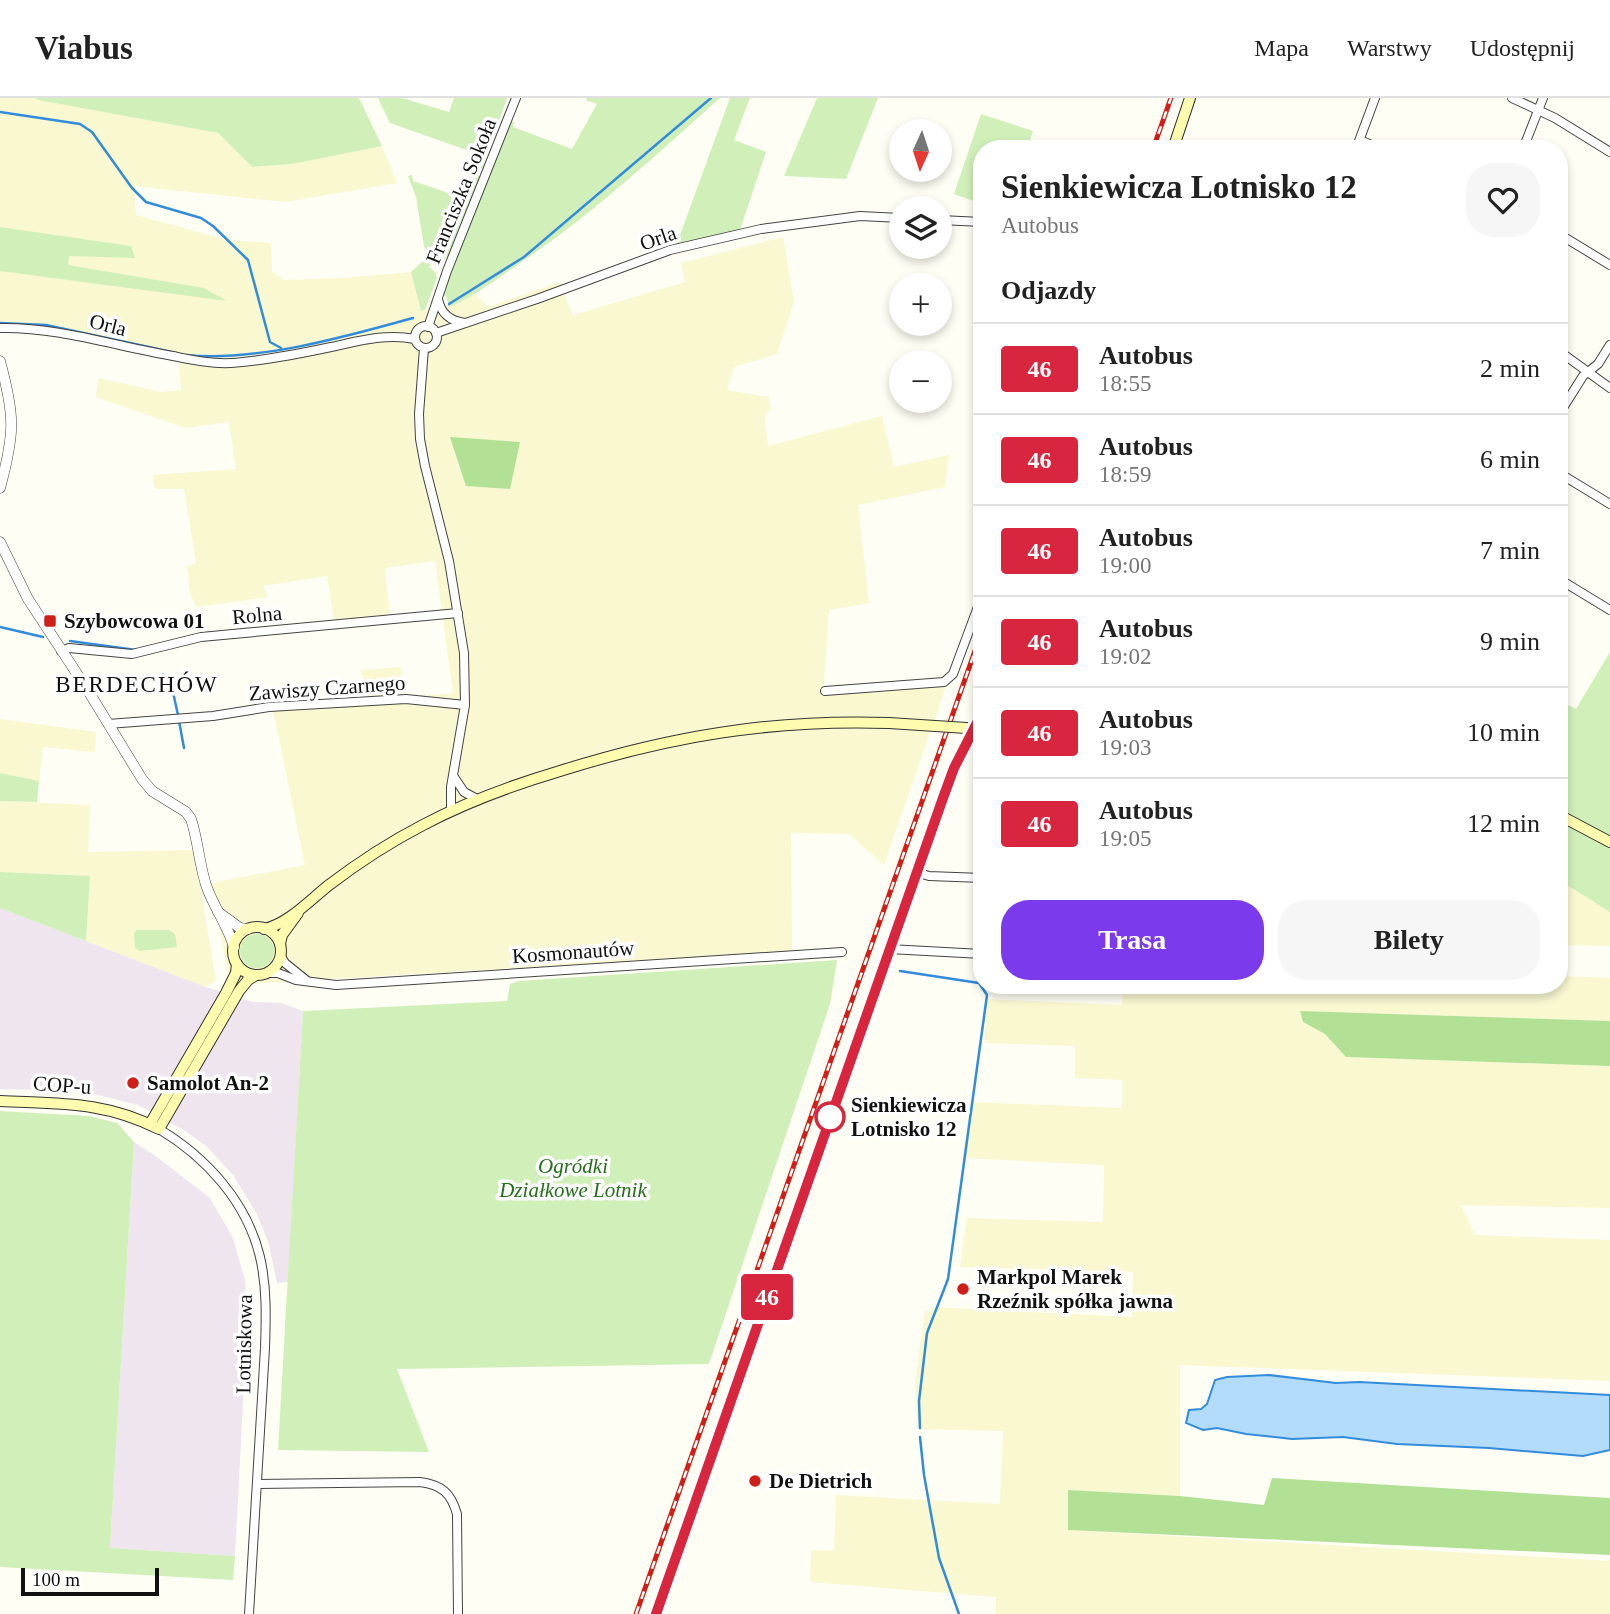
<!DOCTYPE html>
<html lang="pl">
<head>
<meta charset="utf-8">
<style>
	:root { --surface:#fff; --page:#f6f6f6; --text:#222; --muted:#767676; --line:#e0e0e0; --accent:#7c3aed }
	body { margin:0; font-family:"Times New Roman",serif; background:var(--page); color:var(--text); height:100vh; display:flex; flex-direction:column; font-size:26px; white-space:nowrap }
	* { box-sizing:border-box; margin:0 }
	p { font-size:23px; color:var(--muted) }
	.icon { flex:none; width:38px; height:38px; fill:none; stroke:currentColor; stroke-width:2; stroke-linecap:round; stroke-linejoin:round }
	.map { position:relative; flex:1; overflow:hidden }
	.details { position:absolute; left:973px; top:42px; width:595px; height:854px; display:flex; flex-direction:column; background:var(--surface); border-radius:28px; box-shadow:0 4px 10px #0003 }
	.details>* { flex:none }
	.badge { padding:0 14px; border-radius:5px; font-size:24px; line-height:46px }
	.needle { width:46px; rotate:183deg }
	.controls { position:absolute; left:889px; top:21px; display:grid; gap:14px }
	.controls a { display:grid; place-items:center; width:63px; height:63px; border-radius:50%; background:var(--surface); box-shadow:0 4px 10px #0003; font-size:35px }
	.scale { position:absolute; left:21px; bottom:18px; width:138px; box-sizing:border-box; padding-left:7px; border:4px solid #111; border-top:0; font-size:19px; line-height:24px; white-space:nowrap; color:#111; -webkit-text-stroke:5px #fff; paint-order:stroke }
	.map>.badge { position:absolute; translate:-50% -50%; box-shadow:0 0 0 4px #fff }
	h2 { padding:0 28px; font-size:26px; line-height:63px }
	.round { display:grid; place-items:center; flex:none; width:74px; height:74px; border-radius:28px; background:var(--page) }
	.summary { display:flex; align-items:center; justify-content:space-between; height:119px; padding:0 28px }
	h1 { font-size:33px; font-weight:700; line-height:52px }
	.button { display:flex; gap:14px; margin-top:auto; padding:14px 28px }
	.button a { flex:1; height:80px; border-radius:28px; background:var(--accent); color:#fff; font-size:28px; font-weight:700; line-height:80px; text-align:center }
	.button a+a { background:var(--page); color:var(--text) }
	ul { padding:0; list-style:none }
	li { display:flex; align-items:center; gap:21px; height:91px; padding:0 28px; border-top:2px solid var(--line) }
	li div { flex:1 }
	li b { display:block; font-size:26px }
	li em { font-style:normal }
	li .badge { min-width:77px; font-weight:700; text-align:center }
	header { display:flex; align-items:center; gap:42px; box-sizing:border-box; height:98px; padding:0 35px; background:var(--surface); border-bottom:2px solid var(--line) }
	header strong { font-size:33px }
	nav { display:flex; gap:38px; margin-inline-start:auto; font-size:24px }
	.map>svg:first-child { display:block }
	.industrial { fill:#efe5ef }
	.farmland { fill:#f9f8d1 }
	.green { fill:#d1efb9 }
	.forest { fill:#b2e196 }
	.water { fill:#b3dbfc; stroke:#338bdb; stroke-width:2 }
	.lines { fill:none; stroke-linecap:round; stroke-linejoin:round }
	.stream { stroke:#338bdb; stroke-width:2.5 }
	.minor-casing { stroke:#444; stroke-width:10 }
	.tertiary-casing { stroke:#444; stroke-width:11 }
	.secondary-casing { stroke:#333; stroke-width:12 }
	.minor { stroke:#fff; stroke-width:8 }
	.tertiary { stroke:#fff; stroke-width:10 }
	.secondary { stroke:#fffcaf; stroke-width:10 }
	.rail-casing { stroke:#d01e19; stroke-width:5 }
	.rail { stroke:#fff; stroke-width:2.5; stroke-dasharray:8; stroke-linecap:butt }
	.secondary-bridge-casing { stroke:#333; stroke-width:12; stroke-linecap:butt }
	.secondary-bridge { stroke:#fffcaf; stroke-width:10 }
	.line-casing { stroke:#fff; stroke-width:16 }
	.line { stroke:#d7263d; stroke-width:10 }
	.poi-dot { fill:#d01e19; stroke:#fff; stroke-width:2.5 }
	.stop-dot { fill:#fff; stroke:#d7263d; stroke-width:3.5 }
	.labels { text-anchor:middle; stroke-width:7; stroke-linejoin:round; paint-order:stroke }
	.street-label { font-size:21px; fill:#111; stroke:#fff }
	.poi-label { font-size:21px; font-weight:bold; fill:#111; stroke:#fff; text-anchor:start }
	.stop-label { font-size:21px; font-weight:bold; fill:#111; stroke:#fff; text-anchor:start }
	.park-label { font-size:21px; font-style:italic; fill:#247119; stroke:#fff }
	.neighbourhood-label { font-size:23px; letter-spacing:2px; fill:#111; stroke:#fff }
</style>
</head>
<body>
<header>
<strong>Viabus</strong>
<nav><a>Mapa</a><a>Warstwy</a><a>Udostępnij</a></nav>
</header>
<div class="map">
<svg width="1610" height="1516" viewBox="0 0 1610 1516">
	<rect width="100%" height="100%" fill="#fffef4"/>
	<g class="industrial">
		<polygon points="0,810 206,889 253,904 281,905 303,913 288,1184 277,1185 269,1147 257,1116 233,1077 206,1048 184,1032 138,1007 82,993 0,991"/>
		<polygon points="134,1044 154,1057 210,1100 233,1140 245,1182 247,1228 235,1458 110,1450"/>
	</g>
	<g class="farmland">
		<polygon points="0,0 36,0 38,2 218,35 252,69 292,66 382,48 397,85 285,104 134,88 136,117 227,142 271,145 272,173 283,182 343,180 411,174 421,213 451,208 475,196 488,209 560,184 573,217 685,184 681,165 783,139 794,203 777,256 734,269 727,292 769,299 771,312 767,313 765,321 768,348 882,318 894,369 949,357 945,389 858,407 869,505 829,512 823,597 947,586 884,767 849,736 791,735 792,853 249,886 237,883 228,874 211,785 305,767 273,612 367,605 361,572 401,569 404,599 453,595 435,463 385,470 390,518 334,524 327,478 263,488 268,499 196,509 190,495 187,468 196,465 184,391 155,391 153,377 236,371 229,324 185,330 96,299 98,280 161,294 181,292 179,258 76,234 29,227 0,227"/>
		<polygon points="0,621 96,634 95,654 43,649 39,683 0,675"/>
		<polygon points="0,703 90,707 88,754 194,752 216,882 206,889 86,843 90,778 0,774"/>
		<polygon points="1559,782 1610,814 1610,848 1559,847"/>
		<polygon points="1559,878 1610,880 1610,923 1300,913 1303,924 1325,936 1346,959 1610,968 1610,1110 1461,1107 1475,1137 1610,1142 1610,1283 1180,1267 1180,1398 1069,1392 1068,1432 1610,1463 1610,1516 996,1516 996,1499 810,1484 811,1452 834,1453 836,1397 1000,1406 1003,1333 917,1331 915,1286 925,1213 930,1214 931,1209 1132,1219 1133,1174 960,1169 967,1120 1103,1124 1104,1067 962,1060 970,1004 1122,1010 1122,982 1075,980 1075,948 985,945 986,901 1122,907 1122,887 1559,887"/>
	</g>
	<g class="green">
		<polygon points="36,0 359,0 382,48 292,66 252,69 218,35 38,2"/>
		<polygon points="378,0 402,0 449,14 454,0 507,0 482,71 473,69 478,56 390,25"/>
		<path d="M587,0h133c-66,59 -133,121 -207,170 -20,14 -41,30 -64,39l-3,-11 -3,-1 66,-172 5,-1 -1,5 59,22 25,-45 -11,-4z"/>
		<polygon points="730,0 750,0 734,42 766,54 740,132 676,148"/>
		<polygon points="817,0 878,0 846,81 784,78"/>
		<polygon points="981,16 1033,33 1027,51 982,51 982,106 954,96"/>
		<path d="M471,75l9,3 -32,80 -5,5c-9,-1 -15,-7 -19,-15l-8,-49 -8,-21 4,-1 1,6 53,18 9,-22z"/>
		<polygon points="0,129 131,148 135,160 69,158 68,167 204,190 227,203 0,173"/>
		<polygon points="424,162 431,167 429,169 436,175 437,180 425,212 421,213 411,174"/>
		<polygon points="1610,554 1610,814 1559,782 1559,603 1576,611"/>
		<polygon points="0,675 39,683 37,704 0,703"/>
		<polygon points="0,774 90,778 86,843 0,810"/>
		<polygon points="137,832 169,832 175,836 177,849 140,853 135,850 134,835"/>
		<circle cx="257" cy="853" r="17"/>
		<polygon points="837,862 830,906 709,1266 397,1271 429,1354 278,1352 303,913 507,903 510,886 519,883"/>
		<polygon points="0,1013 89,1018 117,1025 134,1044 110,1450 235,1458 233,1482 0,1469"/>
	</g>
	<g class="forest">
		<polygon points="450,339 520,344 510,391 466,388"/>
		<polygon points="1300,913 1610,923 1610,968 1346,959 1325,936 1303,924"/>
		<polygon points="1272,1380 1610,1400 1610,1457 1068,1432 1068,1392 1180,1398 1264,1407"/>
	</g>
	<polygon class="water" points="1269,1277 1336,1285 1359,1284 1610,1297 1610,1352 1583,1358 1489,1350 1397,1346 1343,1339 1292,1341 1246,1336 1217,1330 1203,1332 1186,1325 1189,1312 1201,1311 1207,1306 1215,1282 1227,1279"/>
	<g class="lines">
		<g class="stream">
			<polyline points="0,14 80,26 92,34 132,90 146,104 201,120 213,128 248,162 270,244 281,250"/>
			<polyline points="449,206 524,159 711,0"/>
			<polyline points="0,225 46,227 172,254"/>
			<path d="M186,257c70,7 159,-18 227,-37"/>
			<polyline points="0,529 43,539"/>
			<polyline points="70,543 136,552"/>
			<polyline points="163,576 171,585 178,617"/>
			<polyline points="179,623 184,650"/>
			<polyline points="900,873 979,885 987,897 948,1181 927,1235 919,1303 920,1330"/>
			<polyline points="920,1339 924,1377 939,1460 959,1516"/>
		</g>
		<g class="minor-casing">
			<g id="minor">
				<polyline points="1512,0 1555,20 1610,54"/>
				<polyline points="1360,42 1381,51"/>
				<polyline points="1271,48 1280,51"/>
				<polyline points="1356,51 1375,0"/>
				<polyline points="1523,51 1543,0"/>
				<polyline points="940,122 982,124"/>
				<polyline points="1559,136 1610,167"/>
				<path d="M438,201c3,15 12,22 27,24"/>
				<circle cx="426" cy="239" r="11"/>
				<polyline points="428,229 447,173 516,0"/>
				<path d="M0,230c59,-1 115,18 173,28 20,4 38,8 58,7 33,-2 67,-9 100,-16 28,-6 55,-14 84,-8"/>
				<polyline points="436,235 537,201 670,152 761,131 860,118 901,120"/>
				<polyline points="424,250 419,316 420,341 425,368 449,463 464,555 465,607 451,689 451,713"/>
				<polyline points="1559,253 1610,290"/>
				<polyline points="1559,316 1583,278 1598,266 1610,247"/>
				<polyline points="1559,375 1610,406"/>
				<polyline points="1559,481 1610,512"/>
				<polyline points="61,553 69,550 132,556 201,539 458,515"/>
				<polyline points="825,593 944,584 953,576 982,498"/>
				<polyline points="108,626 213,618 269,609 406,601 465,607"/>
				<polyline points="454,679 464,694 477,701"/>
				<polyline points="916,774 929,778 982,780"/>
				<polyline points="889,851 982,856"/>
				<polyline points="280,857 285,865 306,882"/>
				<polyline points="267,875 278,875 296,882 336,887 842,854"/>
				<path d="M159,1031c47,28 88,73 101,128 7,30 6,61 5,91l-16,266"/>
				<path d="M257,1386l163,-2c22,3 31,11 37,32l1,100"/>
			</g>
		</g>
		<g class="tertiary-casing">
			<g id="tertiary">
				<path d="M0,263c15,55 15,72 0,127"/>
				<path d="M0,444l28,57 59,90 55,90 10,12 34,21 5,7c7,21 8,44 15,66 7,21 22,41 28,62"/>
				<polyline points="218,814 240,830 248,831"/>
			</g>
		</g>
		<g class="secondary-casing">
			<g id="secondary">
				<polyline points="1173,51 1190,0"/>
				<polyline points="1559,717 1610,744"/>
				<circle cx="257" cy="853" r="24"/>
				<path d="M264,831c24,-5 46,-29 65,-44 29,-22 61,-43 94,-60 43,-23 90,-40 137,-54 111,-35 213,-52 329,-48"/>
				<polyline points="280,846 282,837 298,815"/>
				<path d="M0,1003c60,3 104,0 159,28l80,-138 9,-11 8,-5"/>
				<polyline points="150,1026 226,895 236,875 237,866"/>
				<polyline points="656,1516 943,700 954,670 982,615"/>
			</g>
		</g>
		<use href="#minor" class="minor"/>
		<use href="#tertiary" class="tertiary"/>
		<use href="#secondary" class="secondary"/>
		<g class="rail-casing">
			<g id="rail">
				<polyline points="1153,51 1171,0"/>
				<polyline points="636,1516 982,533"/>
			</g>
		</g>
		<use href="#rail" class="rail"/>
		<g class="secondary-bridge-casing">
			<polyline id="secondary-bridge" points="889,625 982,631"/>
		</g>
		<use href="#secondary-bridge" class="secondary-bridge"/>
	</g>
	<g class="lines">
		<g class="line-casing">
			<polyline id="line" points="656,1516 943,700 954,670 982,615"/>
		</g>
		<use href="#line" class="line"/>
	</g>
	<g class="poi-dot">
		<rect x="43" y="516" width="14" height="14" rx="3.5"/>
		<circle cx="133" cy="985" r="7"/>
		<circle cx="963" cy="1191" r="7"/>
		<circle cx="755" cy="1383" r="7"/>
	</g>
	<circle class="stop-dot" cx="830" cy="1019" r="14"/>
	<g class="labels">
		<g class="street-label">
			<text transform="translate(461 93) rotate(-68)" y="7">Franciszka Sokoła</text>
			<text transform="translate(658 140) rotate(-19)" y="7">Orla</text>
			<text transform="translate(108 227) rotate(14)" y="7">Orla</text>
			<text transform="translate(257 517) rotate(-5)" y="7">Rolna</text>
			<text transform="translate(327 590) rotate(-4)" y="7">Zawiszy Czarnego</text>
			<text transform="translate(573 854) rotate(-4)" y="7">Kosmonautów</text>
			<text transform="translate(62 987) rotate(4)" y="7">COP-u</text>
			<text transform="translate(244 1246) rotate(-89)" y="7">Lotniskowa</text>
		</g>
		<g class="poi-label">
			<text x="64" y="530">Szybowcowa 01</text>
			<text x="147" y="992">Samolot An-2</text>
			<text x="977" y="1186">Markpol Marek<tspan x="977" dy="24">Rzeźnik spółka jawna</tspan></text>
			<text x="769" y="1390">De Dietrich</text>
		</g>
		<g class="stop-label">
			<text x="851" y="1014">Sienkiewicza<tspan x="851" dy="24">Lotnisko 12</tspan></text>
		</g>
		<g class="park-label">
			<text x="573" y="1075">Ogródki<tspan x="573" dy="24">Działkowe Lotnik</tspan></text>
		</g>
		<g class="neighbourhood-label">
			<text x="137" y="594">BERDECHÓW</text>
		</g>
	</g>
</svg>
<div class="controls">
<a><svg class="needle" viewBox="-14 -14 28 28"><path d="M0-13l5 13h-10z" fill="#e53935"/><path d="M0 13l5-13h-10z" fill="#767676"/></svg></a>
<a><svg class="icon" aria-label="layers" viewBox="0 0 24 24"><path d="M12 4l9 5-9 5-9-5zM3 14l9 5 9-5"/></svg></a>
<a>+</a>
<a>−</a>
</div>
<div class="scale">100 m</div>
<b class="badge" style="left:767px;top:1199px;background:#d7263d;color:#fff">46</b>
<section class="details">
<div class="summary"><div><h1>Sienkiewicza Lotnisko 12</h1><p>Autobus</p></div><a class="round"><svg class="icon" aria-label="heart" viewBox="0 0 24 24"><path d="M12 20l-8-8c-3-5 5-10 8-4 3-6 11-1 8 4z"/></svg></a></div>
<h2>Odjazdy</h2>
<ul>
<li><span class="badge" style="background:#d7263d;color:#fff">46</span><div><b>Autobus</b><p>18:55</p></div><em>2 min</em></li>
<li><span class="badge" style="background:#d7263d;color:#fff">46</span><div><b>Autobus</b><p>18:59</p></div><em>6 min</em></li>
<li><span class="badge" style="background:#d7263d;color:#fff">46</span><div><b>Autobus</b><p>19:00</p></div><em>7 min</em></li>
<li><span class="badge" style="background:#d7263d;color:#fff">46</span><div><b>Autobus</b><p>19:02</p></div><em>9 min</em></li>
<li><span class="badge" style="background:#d7263d;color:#fff">46</span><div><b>Autobus</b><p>19:03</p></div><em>10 min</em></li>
<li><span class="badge" style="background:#d7263d;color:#fff">46</span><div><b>Autobus</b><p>19:05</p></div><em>12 min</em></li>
</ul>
<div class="button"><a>Trasa</a><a>Bilety</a></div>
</section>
</div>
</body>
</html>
